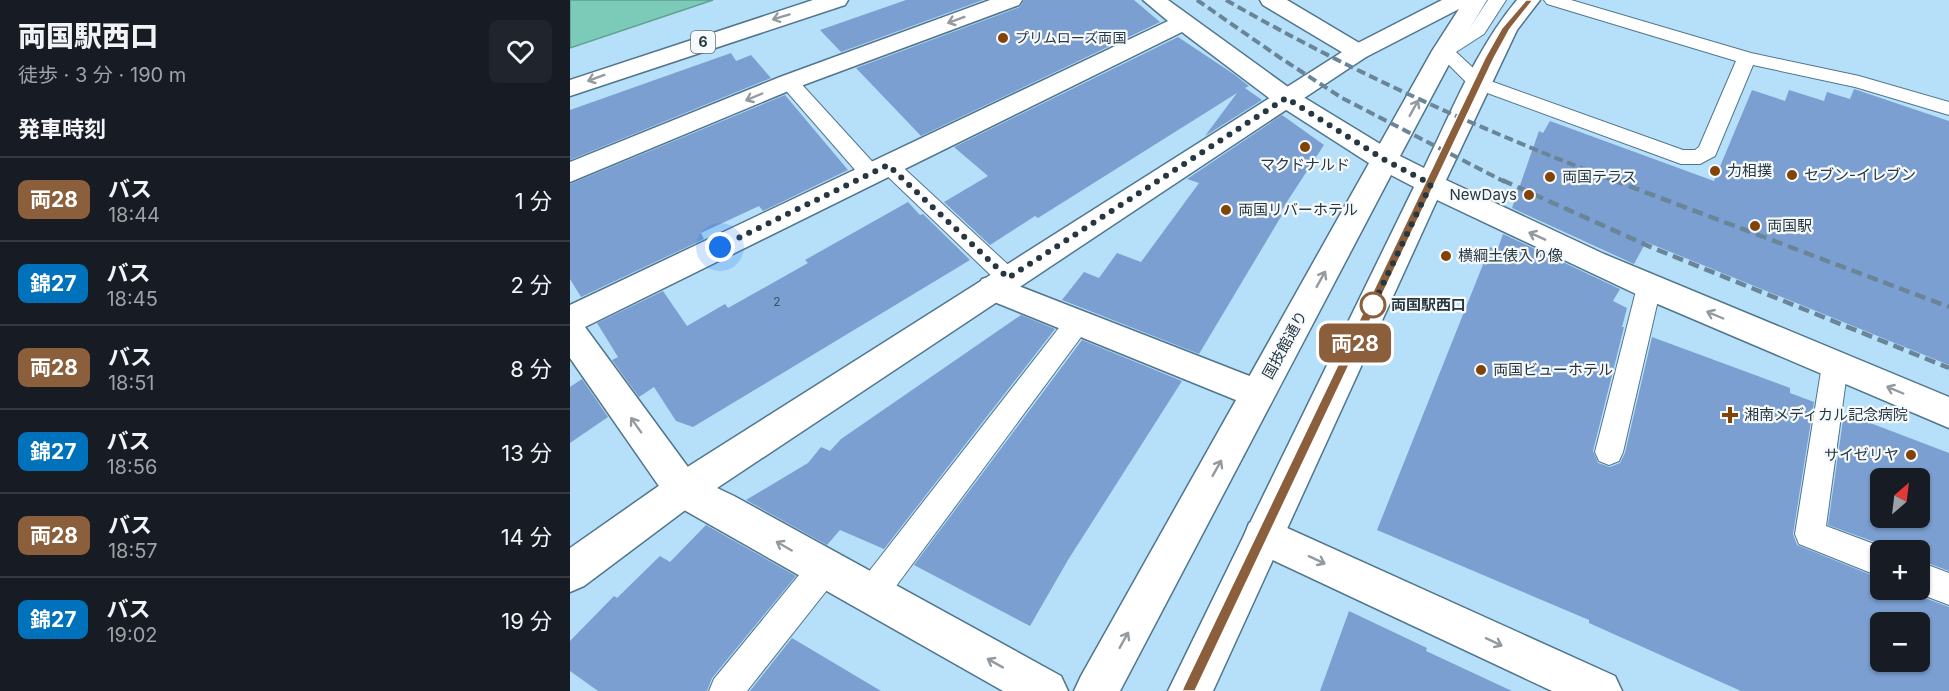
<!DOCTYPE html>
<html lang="ja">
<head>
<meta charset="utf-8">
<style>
	:root { --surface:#171b24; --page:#20242c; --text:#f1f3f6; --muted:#9ea1a6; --line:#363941 }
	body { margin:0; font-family:Inter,"Noto Sans JP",sans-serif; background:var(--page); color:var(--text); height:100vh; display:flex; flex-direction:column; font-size:22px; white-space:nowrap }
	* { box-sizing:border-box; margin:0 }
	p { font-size:20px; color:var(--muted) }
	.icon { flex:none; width:33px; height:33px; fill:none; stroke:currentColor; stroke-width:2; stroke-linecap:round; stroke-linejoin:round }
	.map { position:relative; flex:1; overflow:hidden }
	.sheet { display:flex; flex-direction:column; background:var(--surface); width:570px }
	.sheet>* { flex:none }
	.badge { padding:0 12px; border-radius:9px; font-size:21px; line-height:39px }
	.needle { width:39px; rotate:28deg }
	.buttons { position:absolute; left:1300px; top:468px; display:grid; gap:12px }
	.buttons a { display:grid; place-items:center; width:60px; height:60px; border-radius:9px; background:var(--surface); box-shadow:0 2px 4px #0004; font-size:30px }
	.you { position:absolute; width:30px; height:30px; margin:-15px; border:4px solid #fff; border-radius:50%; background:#1a73e8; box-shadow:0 0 0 9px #1a73e833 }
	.map>.badge { position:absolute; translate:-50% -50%; box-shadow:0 0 0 3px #fff }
	h2 { padding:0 18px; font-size:22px; line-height:54px }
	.round { display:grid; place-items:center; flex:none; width:63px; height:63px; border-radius:9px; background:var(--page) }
	.summary { display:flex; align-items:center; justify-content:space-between; height:102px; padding:0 18px }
	h1 { font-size:28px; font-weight:800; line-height:45px }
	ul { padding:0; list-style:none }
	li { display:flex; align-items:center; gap:18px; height:84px; padding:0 18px; border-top:2px solid var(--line) }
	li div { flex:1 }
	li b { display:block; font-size:22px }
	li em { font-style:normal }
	li .badge { min-width:66px; font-weight:700; text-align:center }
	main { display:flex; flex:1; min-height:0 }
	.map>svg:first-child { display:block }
	.water { fill:#7ccbb8; stroke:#629f94; stroke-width:1.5 }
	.building { fill:#7b9fd1; fill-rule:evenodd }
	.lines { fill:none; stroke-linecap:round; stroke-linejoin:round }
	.lane-casing { stroke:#50768e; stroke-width:2 }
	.street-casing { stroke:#50768e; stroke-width:3 }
	.secondary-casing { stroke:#50768e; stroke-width:3 }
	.highway-casing { stroke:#50768e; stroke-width:3 }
	.lane { fill:#fff; fill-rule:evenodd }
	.street { fill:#fff; fill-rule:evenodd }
	.secondary { fill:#fff; fill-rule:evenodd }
	.highway { fill:#fff; fill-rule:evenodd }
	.rail-far1 { stroke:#6a8597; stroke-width:4; stroke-dasharray:9 4.5; stroke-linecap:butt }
	.rail { stroke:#6a8597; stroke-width:4.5; stroke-dasharray:11 6; stroke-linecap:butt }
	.oneway { stroke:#939ba0 }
	.line { fill:#8b5e3c; stroke:#fff; stroke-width:1.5 }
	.walk { stroke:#273741; stroke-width:6; stroke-dasharray:0 10.8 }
	.poi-dot { fill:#824404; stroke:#f6fafc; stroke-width:2 }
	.stop-dot { fill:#fff; stroke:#8b5e3c; stroke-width:3 }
	.labels { text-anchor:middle; stroke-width:4.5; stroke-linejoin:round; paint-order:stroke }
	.number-label { font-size:12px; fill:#3c5165 }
	.far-poi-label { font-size:14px; fill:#273741; stroke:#f6fafc; text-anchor:start }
	.shield { fill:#f6fafc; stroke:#657279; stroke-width:1.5 }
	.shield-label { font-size:14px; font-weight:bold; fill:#273741 }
	.poi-label { font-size:15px; fill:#273741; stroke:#f6fafc; text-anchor:start }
	.stop-label { font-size:15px; font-weight:bold; fill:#273741; stroke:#f6fafc; text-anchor:start }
	.street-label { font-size:15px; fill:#273741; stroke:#f6fafc }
</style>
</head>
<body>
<main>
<section class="sheet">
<div class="summary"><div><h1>両国駅西口</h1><p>徒歩 · 3 分 · 190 m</p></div><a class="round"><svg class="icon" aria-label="heart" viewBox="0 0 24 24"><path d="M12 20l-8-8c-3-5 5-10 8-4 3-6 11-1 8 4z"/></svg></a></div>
<h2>発車時刻</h2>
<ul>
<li><span class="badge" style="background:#8b5e3c;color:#fff">両28</span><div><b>バス</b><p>18:44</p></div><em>1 分</em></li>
<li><span class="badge" style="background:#0072bc;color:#fff">錦27</span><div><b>バス</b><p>18:45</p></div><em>2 分</em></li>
<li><span class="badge" style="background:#8b5e3c;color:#fff">両28</span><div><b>バス</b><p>18:51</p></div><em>8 分</em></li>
<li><span class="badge" style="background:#0072bc;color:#fff">錦27</span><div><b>バス</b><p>18:56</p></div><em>13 分</em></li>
<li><span class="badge" style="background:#8b5e3c;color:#fff">両28</span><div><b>バス</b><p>18:57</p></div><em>14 分</em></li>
<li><span class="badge" style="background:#0072bc;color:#fff">錦27</span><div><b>バス</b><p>19:02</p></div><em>19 分</em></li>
</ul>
</section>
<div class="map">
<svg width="1379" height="691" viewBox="0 0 1379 691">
	<rect width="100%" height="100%" fill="#b6dff9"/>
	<polygon class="water" points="0,0 143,0 0,48"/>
	<g class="building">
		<polygon points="336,0 413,0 271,52 250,30"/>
		<polygon points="454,0 564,0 590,22 351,136 286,68 450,7"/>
		<polygon points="608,37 665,75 679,86 675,88 692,100 635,136 667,93 468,218 465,216 420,245 374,202 418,176 384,147"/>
		<polygon points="161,53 166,61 181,55 201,78 0,160 0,110"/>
		<polygon points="1284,89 1379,121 1379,365 1076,242 1064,264 942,208 969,131 973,133 980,121 1144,181 1182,90 1215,101 1219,90 1254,101 1257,92 1280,99"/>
		<polygon points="215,95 278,170 193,211 189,206 131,233 134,239 11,297 0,279 0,184"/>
		<polygon points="712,115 754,145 709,214 712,215 629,354 492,300 514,272 529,278 547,253 571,262 629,183 617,179"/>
		<polygon points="338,202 350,215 353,214 400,260 123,427 106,421 84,387 69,397 42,360 48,357 27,323 93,291 117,326 155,304 158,308 238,263 235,260"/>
		<path d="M933,234l117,55 -7,12 14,7 -5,19h2l-31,124 5,12 12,4 10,-4 5,-10 27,-116 138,51v5l24,9 -21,132 4,11 84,34v11h27l1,2 40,15v84h-208l-152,-68v-3l-212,-90 113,-283 7,4zM1311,622h39v40h-39z"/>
		<polygon points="451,315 485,329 314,549 270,530 257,545 176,500 238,463 251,447 260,451 271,439"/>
		<polygon points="512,340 612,381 498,560 460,626 344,565"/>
		<polygon points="12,379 38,417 0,443 0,387"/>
		<path d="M1274,413l105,40v118l-29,-11v-10h-28l-1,-2 -63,-23zM1311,478h39v40h-39z"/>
		<polygon points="136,525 226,576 142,678 137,691 28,691 0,671 0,641 44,596 47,598 90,556 100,562"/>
		<polygon points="779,611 857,648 856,651 942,691 750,691"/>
		<polygon points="222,638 311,691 180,691"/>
	</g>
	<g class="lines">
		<g class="lane-casing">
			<g id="lane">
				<polygon points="918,0 936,0 914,34 886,52 915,79 1113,150 1125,150 1129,147 1166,61 977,4 974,0 1001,0 1181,53 1289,76 1379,102 1379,115 1285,87 1183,65 1145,156 1130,164 1111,164 901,87 865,51 901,26"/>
				<polygon points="219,76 226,78 309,169 312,174 309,179 301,181 293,179 212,86 209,82 212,78"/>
				<polygon points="318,158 325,160 446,272 450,278 446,284 438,287 430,284 311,170 307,165 311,160"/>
				<polygon points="1079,278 1088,280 1091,287 1053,452 1049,461 1039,465 1029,461 1025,452 1067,287 1070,280"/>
				<polygon points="508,312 517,315 520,322 517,329 312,605 301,610 290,605 285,594 290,583 499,315"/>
				<polygon points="1265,354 1274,357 1278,365 1256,526 1320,550 1311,550 1311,577 1229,544 1225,534 1252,365 1256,357"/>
				<polygon points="254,554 265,558 269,569 265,580 177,691 139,691 144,679 243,558"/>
				<polygon points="1350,562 1379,573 1379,605 1340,590 1350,590"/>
			</g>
		</g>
		<g class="street-casing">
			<g id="street">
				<polygon points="420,0 452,0 449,5 228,87 0,182 0,162 210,77"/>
				<polygon points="573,0 598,0 725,92 825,153 829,160 825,167 815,169 805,167 707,104 612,32 15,327 126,478 164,496 491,676 498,691 433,691 100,502 0,358 0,305 598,21"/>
				<polygon points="690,0 717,0 796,47 800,52 796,57 788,59 780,57 693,5"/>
				<polygon points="423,276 700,384 705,394 700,404 688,409 412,297 407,288 412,279"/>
				<polygon points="693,517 1045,676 1052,691 982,691 679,549 674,536 679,523"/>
			</g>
		</g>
		<g class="secondary-casing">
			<path id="secondary" d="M872,0h45l-31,51 -56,105 24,12c28,-57 52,-119 93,-168h23l-23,30 -71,150 158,74 345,143v31l-296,-126 -216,-102 -224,491h-45l246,-504 -23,-12 -271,516h-46l7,-15 351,-625 27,-42 -93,48 -71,47 -599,398 -112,84 -14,6v-44l100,-70 680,-431z"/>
		</g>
		<g class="highway-casing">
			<polygon id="highway" points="243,0 278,0 275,5 0,96 0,80"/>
		</g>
		<use href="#lane" class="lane"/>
		<use href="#street" class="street"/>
		<use href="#secondary" class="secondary"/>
		<use href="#highway" class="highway"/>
		<g class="rail-far1">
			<polyline points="627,0 709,57 772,98 935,182"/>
			<path d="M656,0c125,72 256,130 391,182"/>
		</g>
		<g class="rail">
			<polyline points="932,180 1083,248 1379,368"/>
			<polyline points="1043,180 1379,307"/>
		</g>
	</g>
	<defs><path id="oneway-shaft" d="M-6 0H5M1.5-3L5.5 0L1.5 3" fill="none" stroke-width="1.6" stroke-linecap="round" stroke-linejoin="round" transform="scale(1.5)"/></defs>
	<g class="oneway">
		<use href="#oneway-shaft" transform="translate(211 17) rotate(163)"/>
		<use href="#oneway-shaft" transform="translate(386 20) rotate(160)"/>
		<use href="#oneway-shaft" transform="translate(26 78) rotate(160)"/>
		<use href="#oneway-shaft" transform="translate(184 97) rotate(157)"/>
		<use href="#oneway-shaft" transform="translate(844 108) rotate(-61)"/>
		<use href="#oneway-shaft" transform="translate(967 236) rotate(-156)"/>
		<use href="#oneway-shaft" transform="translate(751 279) rotate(-61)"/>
		<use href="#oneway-shaft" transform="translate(1145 315) rotate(-157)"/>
		<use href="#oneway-shaft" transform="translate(1325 390) rotate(-157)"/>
		<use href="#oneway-shaft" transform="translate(66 425) rotate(-125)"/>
		<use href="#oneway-shaft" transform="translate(647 468) rotate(-61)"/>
		<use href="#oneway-shaft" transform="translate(214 546) rotate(-150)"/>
		<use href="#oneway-shaft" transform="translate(747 560) rotate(25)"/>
		<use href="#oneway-shaft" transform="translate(554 640) rotate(-61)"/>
		<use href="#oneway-shaft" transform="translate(924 642) rotate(25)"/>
		<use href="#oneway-shaft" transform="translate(425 663) rotate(-151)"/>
	</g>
	<polygon class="line" points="956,0 963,0 940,29 924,58 625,691 612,691 614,686 915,58 932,28"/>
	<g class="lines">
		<polyline class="walk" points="150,247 318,165 438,278 716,98 815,160 861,184 803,305"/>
	</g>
	<g class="poi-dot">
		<circle cx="433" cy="38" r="6"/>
		<circle cx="735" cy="147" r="6"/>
		<circle cx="1145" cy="171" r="6"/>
		<circle cx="1222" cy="175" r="6"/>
		<circle cx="980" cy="177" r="6"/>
		<circle cx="959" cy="195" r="6"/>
		<circle cx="656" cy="210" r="6"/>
		<circle cx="1185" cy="226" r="6"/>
		<circle cx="876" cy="256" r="6"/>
		<circle cx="911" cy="370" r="6"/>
		<path d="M1157 406h6v6h6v6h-6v6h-6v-6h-6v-6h6z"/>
		<circle cx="1341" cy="455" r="6"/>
	</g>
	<circle class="stop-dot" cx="803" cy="305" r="12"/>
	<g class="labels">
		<g class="number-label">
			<text x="207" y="306">2</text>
		</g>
		<g class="far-poi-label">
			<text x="445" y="43">プリムローズ両国</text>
		</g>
		<rect class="shield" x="121" y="31" width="24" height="22" rx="4.5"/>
		<g class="shield-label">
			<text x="133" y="47">6</text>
		</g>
		<g class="poi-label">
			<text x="735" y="170" text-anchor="middle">マクドナルド</text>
			<text x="1157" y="176">力相撲</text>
			<text x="1234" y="180">セブン-イレブン</text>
			<text x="992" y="182">両国テラス</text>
			<text x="947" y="200" text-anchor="end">NewDays</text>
			<text x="668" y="215">両国リバーホテル</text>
			<text x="1197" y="231">両国駅</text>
			<text x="888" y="261">横綱土俵入り像</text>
			<text x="923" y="375">両国ビューホテル</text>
			<text x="1174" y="420">湘南メディカル記念病院</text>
			<text x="1329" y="460" text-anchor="end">サイゼリヤ</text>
		</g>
		<g class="stop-label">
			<text x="821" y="310">両国駅西口</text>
		</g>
		<g class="street-label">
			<text transform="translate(715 345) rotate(-61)" y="5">国技館通り</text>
		</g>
	</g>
</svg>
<div class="buttons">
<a><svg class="needle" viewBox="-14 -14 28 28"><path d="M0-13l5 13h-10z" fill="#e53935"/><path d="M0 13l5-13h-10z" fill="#9ea1a6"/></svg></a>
<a>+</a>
<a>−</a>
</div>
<div class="you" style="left:150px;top:247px"></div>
<b class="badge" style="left:785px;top:343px;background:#8b5e3c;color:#fff">両28</b>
</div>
</main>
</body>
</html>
